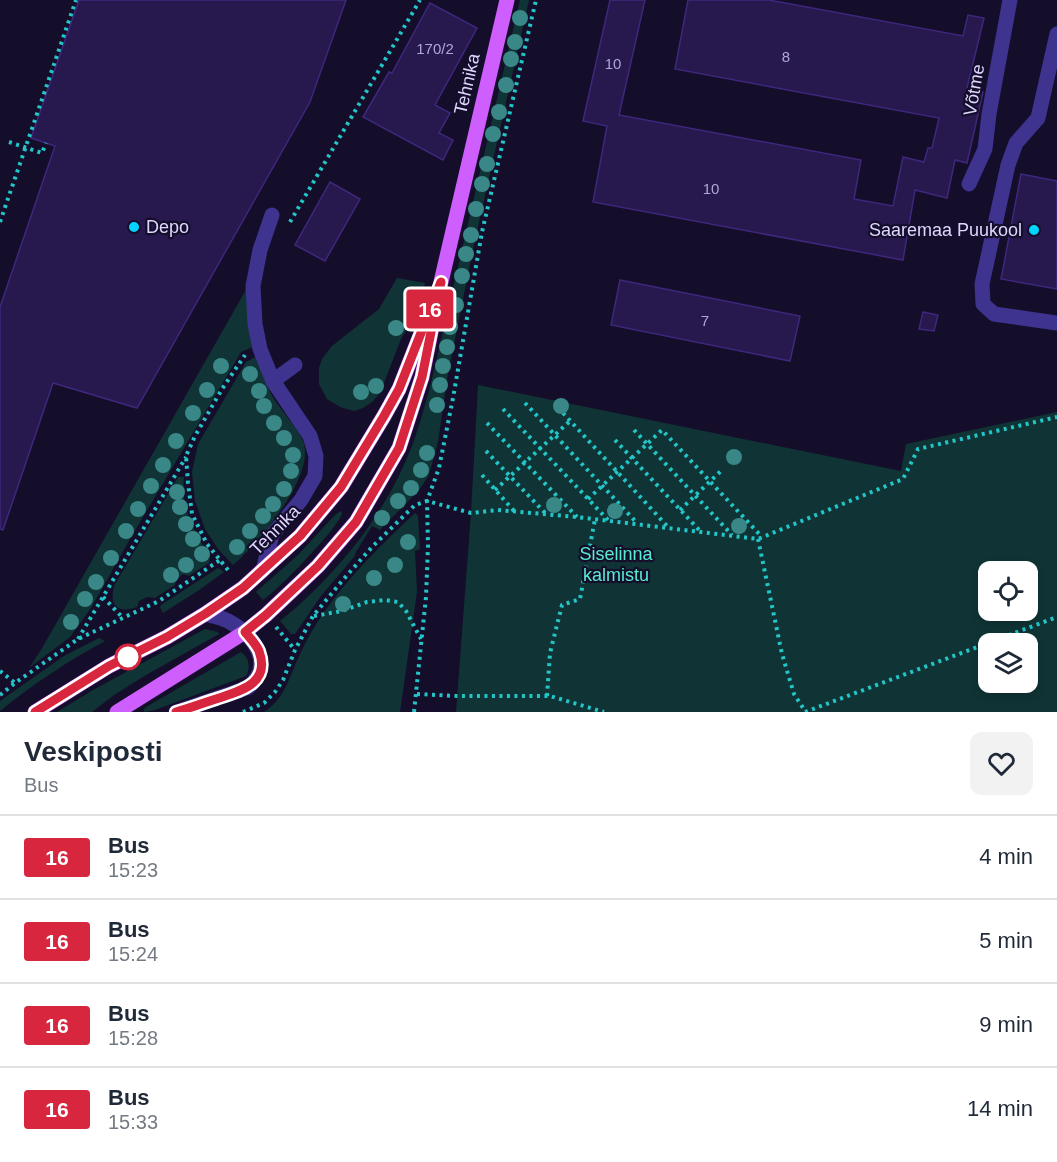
<!DOCTYPE html>
<html lang="en">
<head>
<meta charset="utf-8">
<style>
	:root { --surface:#fff; --page:#f2f2f3; --text:#1f2937; --muted:#747a83; --line:#e0e1e3 }
	body { margin:0; font-family:Arial,sans-serif; background:var(--page); color:var(--text); height:100vh; display:flex; flex-direction:column; font-size:22px; white-space:nowrap }
	* { box-sizing:border-box; margin:0 }
	p { font-size:20px; color:var(--muted) }
	.icon { flex:none; width:33px; height:33px; fill:none; stroke:currentColor; stroke-width:2; stroke-linecap:round; stroke-linejoin:round }
	.map { position:relative; height:712px; overflow:hidden }
	.details { display:flex; flex-direction:column; background:var(--surface); flex:1 }
	.details>* { flex:none }
	.badge { padding:0 12px; border-radius:4px; font-size:21px; line-height:39px }
	.fabs { position:absolute; left:978px; top:561px; display:grid; gap:12px }
	.fabs a { display:grid; place-items:center; width:60px; height:60px; border-radius:12px; background:var(--surface); box-shadow:0 3px 9px #0003; font-size:30px }
	.map>.badge { position:absolute; translate:-50% -50%; box-shadow:0 0 0 3px #fff }
	.round { display:grid; place-items:center; flex:none; width:63px; height:63px; border-radius:12px; background:var(--page) }
	.head { display:flex; align-items:center; justify-content:space-between; height:102px; padding:0 24px }
	h1 { font-size:28px; font-weight:700; line-height:45px }
	ul { padding:0; list-style:none }
	li { display:flex; align-items:center; gap:18px; height:84px; padding:0 24px; border-top:2px solid var(--line) }
	li div { flex:1 }
	li b { display:block; font-size:22px }
	li em { font-style:normal }
	li .badge { min-width:66px; font-weight:700; text-align:center }
	.map>svg:first-child { display:block }
	.green { fill:#103435; fill-rule:evenodd }
	.building { fill:#27184e; stroke:#3e277c; stroke-width:1.5 }
	.lines { fill:none; stroke-linecap:round; stroke-linejoin:round }
	.path { stroke:#23c6c8; stroke-width:4; stroke-dasharray:3 4.5; stroke-linecap:butt }
	.minor { stroke:#3e348f; stroke-width:15 }
	.major { stroke:#cf5eff; stroke-width:15 }
	.tree { fill:#398887 }
	.line-casing { stroke:#fff; stroke-width:14 }
	.line { stroke:#d7263d; stroke-width:9 }
	.poi-dot { fill:#03d4ff; stroke:#150e2b; stroke-width:2 }
	.stop-dot { fill:#fff; stroke:#d7263d; stroke-width:3 }
	.labels { text-anchor:middle; stroke-width:4.5; stroke-linejoin:round; paint-order:stroke }
	.number-label { font-size:15px; fill:#b1a7d3 }
	.street-label { font-size:18px; fill:#dfd7ff; stroke:#150e2b }
	.poi-label { font-size:18px; fill:#dfd7ff; stroke:#150e2b; text-anchor:start }
	.park-label { font-size:18px; fill:#56ecd2; stroke:#150e2b }
</style>
</head>
<body>
<div class="map">
<svg width="1057" height="712" viewBox="0 0 1057 712">
	<rect width="100%" height="100%" fill="#150e2b"/>
	<g class="green">
		<path d="M520,0h9l-56,249 -26,130 -9,63 -9,33 -10,15 -39,40 -8,-4 -16,26 -2,5 -33,39 -26,38h-4l-11,-13c49,-39 97,-96 123,-154 13,-27 20,-55 28,-84z"/>
		<polygon points="397,278 425,283 418,310 401,339 380,393 372,402 363,408 354,411 340,407 327,399 319,384 319,368 322,359 332,346 379,309"/>
		<polygon points="247,288 253,347 241,352 130,539 91,608 70,637 29,668 41,650"/>
		<path d="M255,357c3,7 7,14 10,21 3,7 5,15 9,21 9,14 22,27 29,42 14,34 -46,104 -70,124l-15,-16 -13,-20 -10,-28 -3,-29 6,-28 48,-82z"/>
		<path d="M478,385l423,86 5,-27 151,-32v300h-601l15,-199zM988,572h40v38h-40zM988,644h40v38h-40z"/>
		<path d="M178,477h6c-4,29 11,57 26,79l-1,7 -20,13 -6,-2 -7,6 -1,5 -20,13 -8,-1 -8,4 -2,6c-19,7 -28,-1 -23,-21z"/>
		<path d="M341,511l1,3c-6,12 -16,23 -25,33 -17,19 -34,37 -54,53l-7,-8 42,-37 36,-39 5,-4z"/>
		<path d="M415,513l3,3 2,33 -5,2 2,41 -17,120h-136c18,-11 24,-30 32,-49 6,-14 13,-28 21,-40 26,-41 63,-77 98,-110z"/>
		<polygon points="218,568 224,572 199,590 163,613 160,607 161,605"/>
		<polygon points="205,629 218,632 219,634 146,675 114,695 92,712 57,712 93,690"/>
		<path d="M99,638l6,3c-37,20 -72,43 -105,70v-10l64,-45z"/>
		<path d="M241,652c8,6 10,15 5,24l-91,34 -11,2v-3l2,-2z"/>
	</g>
	<g class="building">
		<polygon points="79,0 346,0 310,102 137,408 53,383 3,530 0,529 0,307 55,146 31,138"/>
		<polygon points="610,0 645,0 619,115 861,160 854,199 893,206 903,157 924,162 928,148 932,148 939,118 675,69 688,0 769,0 963,36 968,15 984,18 967,88 983,92 967,163 955,160 947,198 915,190 903,260 593,202 607,126 583,121"/>
		<polygon points="430,3 477,28 435,105 450,113 439,133 453,140 443,160 363,117 389,72 392,73"/>
		<polygon points="1021,174 1057,181 1057,289 1001,279"/>
		<polygon points="330,182 360,199 325,261 295,245"/>
		<polygon points="620,280 800,316 790,361 611,325"/>
		<polygon points="923,312 938,315 934,331 919,329"/>
	</g>
	<g class="lines">
		<g class="path">
			<polyline points="9,142 42,153 46,143"/>
			<polyline points="0,222 76,0"/>
			<polyline points="290,222 420,0"/>
			<polyline points="525,403 637,523"/>
			<polyline points="503,409 608,520"/>
			<polyline points="563,413 668,527"/>
			<polyline points="487,423 577,517"/>
			<polyline points="634,430 732,535"/>
			<polyline points="615,440 700,531"/>
			<polyline points="486,451 546,514"/>
			<polyline points="482,475 515,512"/>
			<polyline points="495,490 570,421"/>
			<polyline points="588,499 662,430 762,537"/>
			<polyline points="680,510 723,469"/>
			<polyline points="758,539 782,654 794,694 805,711"/>
			<polyline points="228,570 207,544 192,514 188,483 186,456 195,436 222,389 245,355"/>
			<polyline points="103,597 123,618"/>
			<polyline points="314,616 342,611 367,602 385,600 398,602 406,611 421,639"/>
			<polyline points="276,627 295,650"/>
			<polyline points="78,639 186,457"/>
			<polyline points="0,671 15,683"/>
			<polyline points="417,694 457,696 550,696 604,712"/>
			<polyline points="0,695 15,683 78,639 159,601 220,560"/>
			<polyline points="547,696 550,653 562,605 580,599 595,519"/>
			<polyline points="243,712 264,703 275,692 283,680 295,650 313,616 342,581 372,547 415,505 427,501 471,513 498,510 577,517 758,539 903,479 918,449 1057,417"/>
			<polyline points="414,712 426,597 428,546 427,501 439,468 453,398 482,232 536,0"/>
			<polyline points="805,712 1057,617"/>
		</g>
		<g class="minor">
			<polyline points="1057,34 1038,118 1016,143 1008,165 982,284 983,304 994,314 1057,323"/>
			<polyline points="969,184 985,149 989,114 1010,0"/>
			<polyline points="273,381 295,365"/>
			<polyline points="263,570 272,535 301,500 315,476 316,456 310,436 273,381 260,349 255,324 253,286 260,250 272,215"/>
			<path d="M176,712l71,-24c29,-22 7,-54 -19,-67 -7,-4 -15,-5 -23,-7"/>
		</g>
		<g class="major">
			<polyline points="35,712 109,666 167,637 205,614 243,588 300,536 341,487 384,416 399,389 427,318"/>
			<polyline points="117,712 245,632 266,615 318,566 356,522 399,448 422,377 441,282 507,0"/>
		</g>
	</g>
	<g class="tree">
		<circle cx="520" cy="18" r="8"/>
		<circle cx="515" cy="42" r="8"/>
		<circle cx="511" cy="59" r="8"/>
		<circle cx="506" cy="85" r="8"/>
		<circle cx="499" cy="112" r="8"/>
		<circle cx="493" cy="134" r="8"/>
		<circle cx="487" cy="164" r="8"/>
		<circle cx="482" cy="184" r="8"/>
		<circle cx="476" cy="209" r="8"/>
		<circle cx="471" cy="235" r="8"/>
		<circle cx="466" cy="254" r="8"/>
		<circle cx="462" cy="276" r="8"/>
		<circle cx="456" cy="305" r="8"/>
		<circle cx="450" cy="327" r="8"/>
		<circle cx="396" cy="328" r="8"/>
		<circle cx="447" cy="347" r="8"/>
		<circle cx="221" cy="366" r="8"/>
		<circle cx="443" cy="366" r="8"/>
		<circle cx="250" cy="374" r="8"/>
		<circle cx="440" cy="385" r="8"/>
		<circle cx="376" cy="386" r="8"/>
		<circle cx="207" cy="390" r="8"/>
		<circle cx="259" cy="391" r="8"/>
		<circle cx="361" cy="392" r="8"/>
		<circle cx="437" cy="405" r="8"/>
		<circle cx="264" cy="406" r="8"/>
		<circle cx="561" cy="406" r="8"/>
		<circle cx="193" cy="413" r="8"/>
		<circle cx="274" cy="423" r="8"/>
		<circle cx="284" cy="438" r="8"/>
		<circle cx="176" cy="441" r="8"/>
		<circle cx="427" cy="453" r="8"/>
		<circle cx="293" cy="455" r="8"/>
		<circle cx="734" cy="457" r="8"/>
		<circle cx="163" cy="465" r="8"/>
		<circle cx="421" cy="470" r="8"/>
		<circle cx="291" cy="471" r="8"/>
		<circle cx="151" cy="486" r="8"/>
		<circle cx="411" cy="488" r="8"/>
		<circle cx="284" cy="489" r="8"/>
		<circle cx="177" cy="492" r="8"/>
		<circle cx="398" cy="501" r="8"/>
		<circle cx="273" cy="504" r="8"/>
		<circle cx="554" cy="505" r="8"/>
		<circle cx="180" cy="507" r="8"/>
		<circle cx="138" cy="509" r="8"/>
		<circle cx="615" cy="511" r="8"/>
		<circle cx="263" cy="516" r="8"/>
		<circle cx="382" cy="518" r="8"/>
		<circle cx="186" cy="524" r="8"/>
		<circle cx="739" cy="526" r="8"/>
		<circle cx="126" cy="531" r="8"/>
		<circle cx="250" cy="531" r="8"/>
		<circle cx="193" cy="539" r="8"/>
		<circle cx="408" cy="542" r="8"/>
		<circle cx="237" cy="547" r="8"/>
		<circle cx="202" cy="554" r="8"/>
		<circle cx="111" cy="558" r="8"/>
		<circle cx="186" cy="565" r="8"/>
		<circle cx="395" cy="565" r="8"/>
		<circle cx="171" cy="575" r="8"/>
		<circle cx="374" cy="578" r="8"/>
		<circle cx="96" cy="582" r="8"/>
		<circle cx="85" cy="599" r="8"/>
		<circle cx="343" cy="604" r="8"/>
		<circle cx="71" cy="622" r="8"/>
	</g>
	<g class="lines">
		<g class="line-casing">
			<path id="line" d="M35,712l74,-46 58,-29 38,-23 38,-26 57,-52 41,-49 43,-71 15,-27 42,-107 -19,95 -23,71 -43,74 -38,44 -52,49 -21,17c5,6 11,12 14,19 12,33 -19,40 -43,48 -13,4 -26,9 -40,13"/>
		</g>
		<use href="#line" class="line"/>
	</g>
	<g class="poi-dot">
		<circle cx="134" cy="227" r="6"/>
		<circle cx="1034" cy="230" r="6"/>
	</g>
	<circle class="stop-dot" cx="128" cy="657" r="12"/>
	<g class="labels">
		<g class="number-label">
			<text x="435" y="54">170/2</text>
			<text x="786" y="62">8</text>
			<text x="613" y="69">10</text>
			<text x="711" y="194">10</text>
			<text x="705" y="326">7</text>
		</g>
		<g class="street-label">
			<text transform="translate(467 84) rotate(-77)" y="6">Tehnika</text>
			<text transform="translate(974 90) rotate(-80)" y="6">Võtme</text>
			<text transform="translate(275 530) rotate(-45)" y="6">Tehnika</text>
		</g>
		<g class="poi-label">
			<text x="146" y="233">Depo</text>
			<text x="1022" y="236" text-anchor="end">Saaremaa Puukool</text>
		</g>
		<g class="park-label">
			<text x="616" y="560">Siselinna<tspan x="616" dy="21">kalmistu</tspan></text>
		</g>
	</g>
</svg>
<div class="fabs">
<a><svg class="icon" aria-label="locate" viewBox="0 0 24 24"><circle cx="12" cy="12" r="6"/><path d="M12 2v4M12 18v4M2 12h4M18 12h4"/></svg></a>
<a><svg class="icon" aria-label="layers" viewBox="0 0 24 24"><path d="M12 4l9 5-9 5-9-5zM3 14l9 5 9-5"/></svg></a>
</div>
<b class="badge" style="left:430px;top:309px;background:#d7263d;color:#fff">16</b>
</div>
<section class="details">
<div class="head"><div><h1>Veskiposti</h1><p>Bus</p></div><a class="round"><svg class="icon" aria-label="heart" viewBox="0 0 24 24"><path d="M12 20l-8-8c-3-5 5-10 8-4 3-6 11-1 8 4z"/></svg></a></div>
<ul>
<li><span class="badge" style="background:#d7263d;color:#fff">16</span><div><b>Bus</b><p>15:23</p></div><em>4 min</em></li>
<li><span class="badge" style="background:#d7263d;color:#fff">16</span><div><b>Bus</b><p>15:24</p></div><em>5 min</em></li>
<li><span class="badge" style="background:#d7263d;color:#fff">16</span><div><b>Bus</b><p>15:28</p></div><em>9 min</em></li>
<li><span class="badge" style="background:#d7263d;color:#fff">16</span><div><b>Bus</b><p>15:33</p></div><em>14 min</em></li>
</ul>
</section>
</body>
</html>
